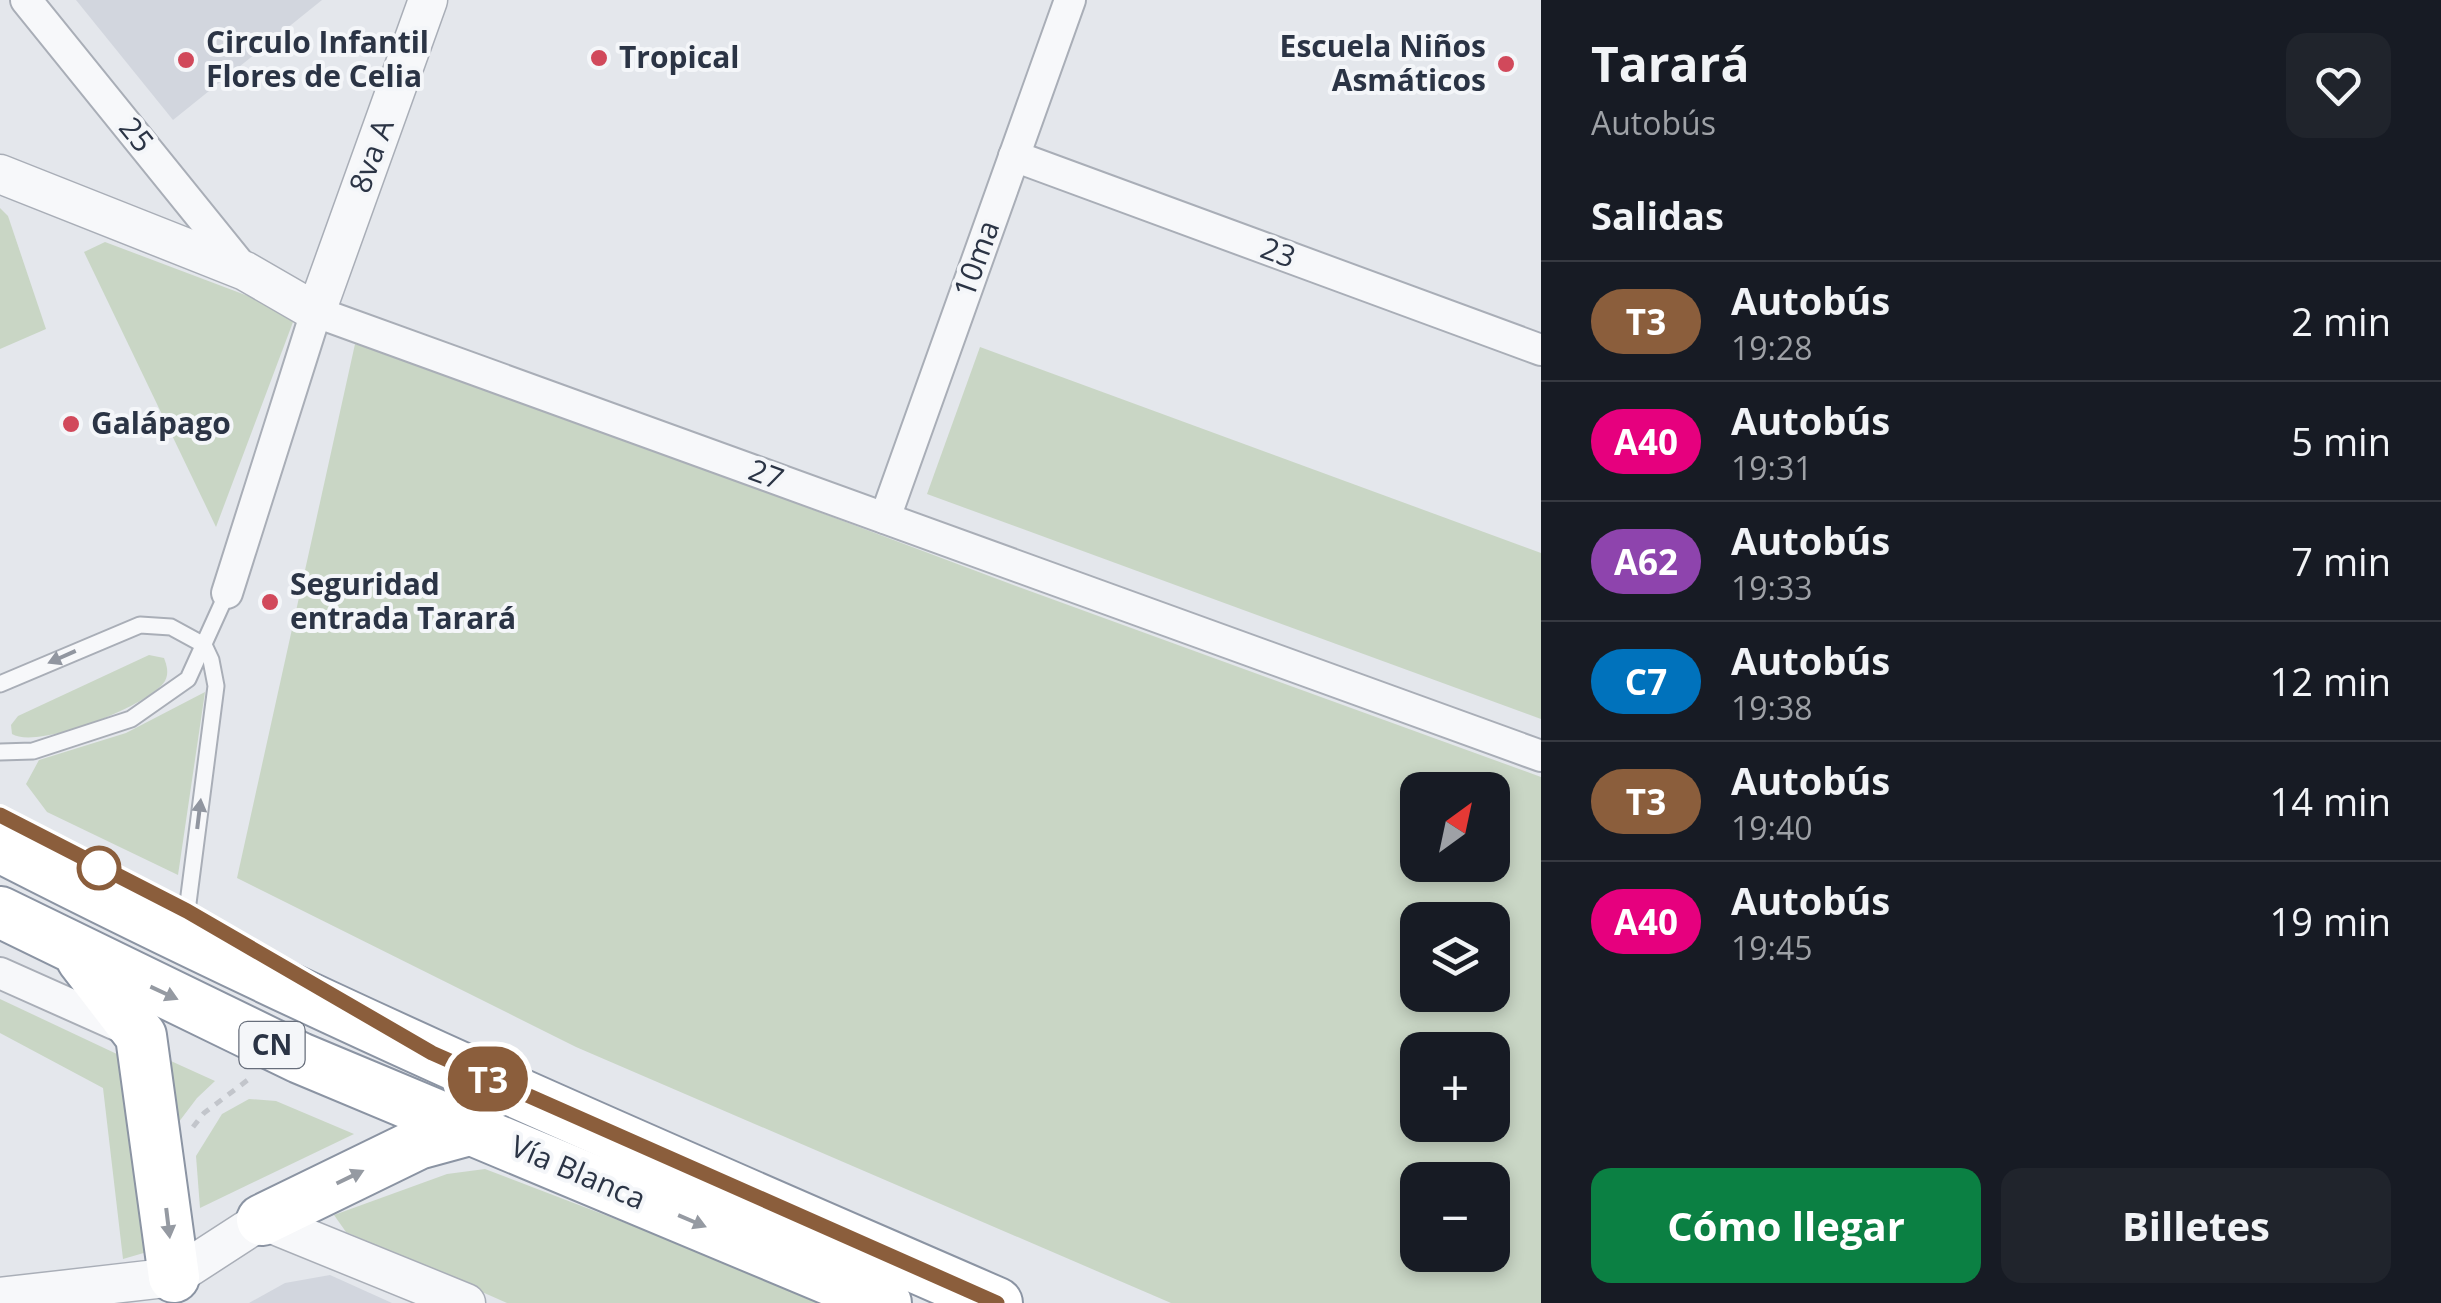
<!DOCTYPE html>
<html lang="es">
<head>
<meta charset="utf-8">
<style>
	:root { --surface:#171b24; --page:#20242c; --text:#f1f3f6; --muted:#9ea1a6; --line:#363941; --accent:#0b8043 }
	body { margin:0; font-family:"Open Sans",sans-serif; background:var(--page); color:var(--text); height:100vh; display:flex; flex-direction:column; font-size:38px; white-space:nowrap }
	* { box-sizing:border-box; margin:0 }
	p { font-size:32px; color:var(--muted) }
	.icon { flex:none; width:55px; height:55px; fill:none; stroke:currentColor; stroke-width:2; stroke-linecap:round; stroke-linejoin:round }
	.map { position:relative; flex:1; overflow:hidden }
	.drawer { display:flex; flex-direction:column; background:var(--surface); width:900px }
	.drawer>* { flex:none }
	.badge { padding:0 20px; border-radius:32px; font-size:35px; line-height:65px }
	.needle { width:65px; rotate:33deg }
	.fabs { position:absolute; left:1400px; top:772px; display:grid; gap:20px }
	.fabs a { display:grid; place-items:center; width:110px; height:110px; border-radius:20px; background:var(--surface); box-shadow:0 5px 15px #0003; font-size:50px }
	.map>.badge { position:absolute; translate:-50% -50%; box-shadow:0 0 0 5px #fff }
	h2 { padding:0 50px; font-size:38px; line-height:90px }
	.round { display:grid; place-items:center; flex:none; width:105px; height:105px; border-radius:20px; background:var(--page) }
	.head { display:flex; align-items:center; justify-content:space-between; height:170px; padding:0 50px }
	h1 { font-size:48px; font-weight:700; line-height:75px }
	.button { display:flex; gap:20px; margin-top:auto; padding:20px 50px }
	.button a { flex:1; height:115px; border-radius:20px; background:var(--accent); color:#fff; font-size:40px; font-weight:700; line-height:115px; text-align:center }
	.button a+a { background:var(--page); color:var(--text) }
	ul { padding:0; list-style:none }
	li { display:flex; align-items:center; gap:30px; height:120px; padding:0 50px; border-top:2px solid var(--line) }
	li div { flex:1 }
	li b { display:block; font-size:38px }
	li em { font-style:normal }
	li .badge { min-width:110px; font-weight:700; text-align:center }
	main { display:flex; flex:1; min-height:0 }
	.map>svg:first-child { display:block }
	.built { fill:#d2d6de }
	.green { fill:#c9d6c5; fill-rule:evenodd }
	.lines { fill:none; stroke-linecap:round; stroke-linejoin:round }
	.service-casing { stroke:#a9aeb7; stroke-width:19 }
	.minor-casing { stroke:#a9aeb7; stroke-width:34 }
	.tertiary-casing { stroke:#a9aeb7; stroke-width:41 }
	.trunk-casing { stroke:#8b94a3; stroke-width:54 }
	.path { stroke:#c2c5cb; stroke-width:5; stroke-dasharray:8 8; stroke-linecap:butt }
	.service { stroke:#f7f8fa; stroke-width:15 }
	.minor { stroke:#f7f8fa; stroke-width:30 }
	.tertiary { stroke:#f7f8fa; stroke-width:38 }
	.trunk { stroke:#fff; stroke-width:50 }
	.oneway { fill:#9196a0 }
	.oneway2 { fill:#959aa2 }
	.line-casing { stroke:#fff; stroke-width:22 }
	.line { stroke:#8b5e3c; stroke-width:15 }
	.poi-dot { fill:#d1495b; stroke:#f4f6f9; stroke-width:4 }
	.stop-dot { fill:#fff; stroke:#8b5e3c; stroke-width:5 }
	.labels { text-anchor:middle; stroke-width:8; stroke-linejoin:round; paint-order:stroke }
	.shield { fill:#f4f6f9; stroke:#676e7b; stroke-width:2.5 }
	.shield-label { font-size:28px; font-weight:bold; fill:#2b3445 }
	.poi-label { font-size:30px; font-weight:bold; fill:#2b3445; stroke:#f4f6f9; text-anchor:start }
	.street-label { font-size:30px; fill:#2b3445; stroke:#f4f6f9 }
</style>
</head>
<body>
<main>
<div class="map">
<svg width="1541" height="1303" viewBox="0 0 1541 1303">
	<rect width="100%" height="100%" fill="#e4e7ec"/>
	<g class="built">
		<polygon points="76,0 322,0 173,120"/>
		<polygon points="330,1275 392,1303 249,1303 285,1283"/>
	</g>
	<g class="green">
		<polygon points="0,208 8,216 46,329 0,349"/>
		<polygon points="105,242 296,314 216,527 84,252"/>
		<path d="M355,344l113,36 548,206 525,191v526h-370l-595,-256 -339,-169zM1418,790h74v75h-74zM1418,920h74v75h-74zM1418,1050h74v75h-74zM1418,1180h74v75h-74z"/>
		<polygon points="980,347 1541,553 1541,719 927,494"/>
		<path d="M149,655l15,3c3,8 5,15 1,23 -16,25 -128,69 -153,53l-1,-9 7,-9z"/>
		<polygon points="205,692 178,875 47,812 26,784 39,760 126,733"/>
		<polygon points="0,999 119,1055 154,1250 123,1259 103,1088 0,1033"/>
		<polygon points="162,1057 215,1081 197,1098 175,1127"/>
		<polygon points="249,1099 276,1101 354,1134 200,1208 196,1156 222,1114"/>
		<polygon points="485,1169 808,1293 830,1303 507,1303 346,1232 334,1215 447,1174"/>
	</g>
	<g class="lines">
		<g class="service-casing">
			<g id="service">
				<polyline points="0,684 140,625 171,627 204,645 211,660 216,686 187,911"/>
				<polyline points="0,752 33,751 131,719 188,679 227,593"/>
			</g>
		</g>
		<g class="minor-casing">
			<g id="minor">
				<polyline points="26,0 245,271"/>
				<polyline points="1014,156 1541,350"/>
				<polyline points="885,518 1070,0"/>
				<polyline points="227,593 316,312 1541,756"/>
				<polyline points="0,973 130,1031"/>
			</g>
		</g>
		<g class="tertiary-casing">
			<g id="tertiary">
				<polyline points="0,174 245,271 316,312 428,0"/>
				<polyline points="0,1297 174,1277 262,1220 466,1303"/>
			</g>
		</g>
		<g class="trunk-casing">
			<g id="trunk">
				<path d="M0,847c325,167 662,310 997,456"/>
				<polyline points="0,912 300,1058 886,1303"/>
				<polyline points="82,959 141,1036 174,1277"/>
				<polyline points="262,1220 418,1144 473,1129"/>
			</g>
		</g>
		<polyline class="path" points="193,1127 204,1113 249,1079"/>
		<use href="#service" class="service"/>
		<use href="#minor" class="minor"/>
		<use href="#tertiary" class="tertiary"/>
		<use href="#trunk" class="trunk"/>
	</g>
	<defs><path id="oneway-solid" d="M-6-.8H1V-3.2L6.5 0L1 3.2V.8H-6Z" transform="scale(2.5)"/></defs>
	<g class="oneway">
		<use href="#oneway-solid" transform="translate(62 657) rotate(156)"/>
		<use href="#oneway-solid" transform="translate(199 814) rotate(-83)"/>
	</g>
	<g class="oneway2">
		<use href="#oneway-solid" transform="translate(164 993) rotate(25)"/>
		<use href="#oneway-solid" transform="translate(350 1177) rotate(-26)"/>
		<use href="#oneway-solid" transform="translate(692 1221) rotate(23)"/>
		<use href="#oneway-solid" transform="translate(168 1223) rotate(83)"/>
	</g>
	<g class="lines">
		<g class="line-casing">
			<polyline id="line" points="0,815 187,911 432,1053 997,1303"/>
		</g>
		<use href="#line" class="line"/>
	</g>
	<g class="poi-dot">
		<circle cx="599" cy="58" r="10"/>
		<circle cx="186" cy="60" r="10"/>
		<circle cx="1506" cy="64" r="10"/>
		<circle cx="71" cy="424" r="10"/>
		<circle cx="270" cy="602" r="10"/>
	</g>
	<circle class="stop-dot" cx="99" cy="868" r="20"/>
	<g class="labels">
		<rect class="shield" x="239.5" y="1022" width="65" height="46" rx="8"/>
		<g class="shield-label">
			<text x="272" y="1055">CN</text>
		</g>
		<g class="poi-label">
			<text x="206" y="53">Circulo Infantil<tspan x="206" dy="34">Flores de Celia</tspan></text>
			<text x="1486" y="57" text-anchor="end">Escuela Niños<tspan x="1486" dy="34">Asmáticos</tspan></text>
			<text x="619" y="68">Tropical</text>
			<text x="91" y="434">Galápago</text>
			<text x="290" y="595">Seguridad<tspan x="290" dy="34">entrada Tarará</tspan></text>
		</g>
		<g class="street-label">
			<text transform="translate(136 135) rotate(51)" y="10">25</text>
			<text transform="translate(372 156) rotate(-70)" y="10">8va A</text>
			<text transform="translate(1278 253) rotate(20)" y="10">23</text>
			<text transform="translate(977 259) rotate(-70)" y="10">10ma</text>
			<text transform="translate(766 475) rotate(20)" y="10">27</text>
			<text transform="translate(578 1173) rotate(23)" y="10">Vía Blanca</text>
		</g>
	</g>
</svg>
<div class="fabs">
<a><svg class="needle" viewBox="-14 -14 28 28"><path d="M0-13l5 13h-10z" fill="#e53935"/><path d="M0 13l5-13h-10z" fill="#9ea1a6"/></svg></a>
<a><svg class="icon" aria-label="layers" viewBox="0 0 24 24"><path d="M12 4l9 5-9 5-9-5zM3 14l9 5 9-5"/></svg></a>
<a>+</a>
<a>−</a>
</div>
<b class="badge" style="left:488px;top:1079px;background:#8b5e3c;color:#fff">T3</b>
</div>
<section class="drawer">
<div class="head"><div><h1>Tarará</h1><p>Autobús</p></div><a class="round"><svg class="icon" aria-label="heart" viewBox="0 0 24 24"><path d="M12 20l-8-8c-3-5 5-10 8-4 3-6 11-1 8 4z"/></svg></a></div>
<h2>Salidas</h2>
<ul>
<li><span class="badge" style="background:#8b5e3c;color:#fff">T3</span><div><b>Autobús</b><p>19:28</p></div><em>2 min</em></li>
<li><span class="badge" style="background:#e6007e;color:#fff">A40</span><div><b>Autobús</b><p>19:31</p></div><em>5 min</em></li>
<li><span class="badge" style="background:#8e44ad;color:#fff">A62</span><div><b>Autobús</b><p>19:33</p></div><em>7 min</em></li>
<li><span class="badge" style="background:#0072bc;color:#fff">C7</span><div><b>Autobús</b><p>19:38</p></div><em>12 min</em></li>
<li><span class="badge" style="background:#8b5e3c;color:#fff">T3</span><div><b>Autobús</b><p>19:40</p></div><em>14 min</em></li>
<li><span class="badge" style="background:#e6007e;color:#fff">A40</span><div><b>Autobús</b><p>19:45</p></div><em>19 min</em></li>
</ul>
<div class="button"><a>Cómo llegar</a><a>Billetes</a></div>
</section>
</main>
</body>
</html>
